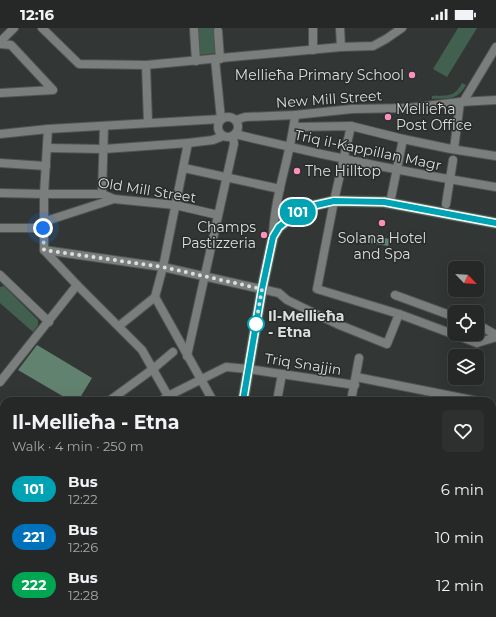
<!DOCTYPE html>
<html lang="en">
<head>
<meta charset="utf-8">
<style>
	:root { --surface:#262827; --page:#2e302f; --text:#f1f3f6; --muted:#a4a6a7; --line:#424444 }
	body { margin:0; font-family:Montserrat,sans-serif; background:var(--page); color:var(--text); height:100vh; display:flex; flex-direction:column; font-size:15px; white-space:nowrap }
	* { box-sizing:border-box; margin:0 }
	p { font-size:13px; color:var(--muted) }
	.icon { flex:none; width:22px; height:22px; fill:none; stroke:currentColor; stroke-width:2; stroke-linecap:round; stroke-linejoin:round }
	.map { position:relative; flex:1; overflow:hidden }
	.sheet { position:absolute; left:0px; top:369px; width:496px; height:220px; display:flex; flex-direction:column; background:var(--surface); border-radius:12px 12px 0 0; box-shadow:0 4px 16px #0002,0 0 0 1px var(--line) }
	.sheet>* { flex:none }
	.badge { padding:0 8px; border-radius:13px; font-size:14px; line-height:26px }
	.needle { width:26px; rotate:115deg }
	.fabs { position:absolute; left:448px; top:233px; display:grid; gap:8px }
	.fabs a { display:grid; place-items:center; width:36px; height:36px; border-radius:6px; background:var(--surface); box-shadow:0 4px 16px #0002,0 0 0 1px var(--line); font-size:20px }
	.you { position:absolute; width:20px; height:20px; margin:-10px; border:3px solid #fff; border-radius:50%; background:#1a73e8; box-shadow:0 0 0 6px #1a73e833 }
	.map>.badge { position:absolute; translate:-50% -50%; box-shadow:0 0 0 2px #fff }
	.round { display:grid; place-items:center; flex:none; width:42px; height:42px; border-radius:6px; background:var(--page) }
	.head { display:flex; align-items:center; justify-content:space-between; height:68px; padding:0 12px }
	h1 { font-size:19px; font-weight:700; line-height:30px }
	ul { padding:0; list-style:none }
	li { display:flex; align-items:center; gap:12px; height:48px; padding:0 12px }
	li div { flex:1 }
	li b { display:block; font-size:15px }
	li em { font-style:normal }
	li .badge { min-width:44px; font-weight:700; text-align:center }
	.status { display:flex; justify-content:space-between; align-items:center; height:28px; padding:0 20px; background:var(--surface); direction:ltr }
	.status svg { height:11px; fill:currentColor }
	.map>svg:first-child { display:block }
	.green { fill:#426050 }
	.water { fill:#628270 }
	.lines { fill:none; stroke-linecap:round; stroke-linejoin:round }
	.minor-casing { stroke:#515452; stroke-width:10 }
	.major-casing { stroke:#515452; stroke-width:12 }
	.minor { stroke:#7a7e7c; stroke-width:8 }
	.major { stroke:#5d947a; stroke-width:10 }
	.line-casing { stroke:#fff; stroke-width:9 }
	.line { stroke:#00a3b4; stroke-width:6 }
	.walk { stroke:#dddfde; stroke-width:4; stroke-dasharray:0 7.2 }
	.poi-dot { fill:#fe8ebc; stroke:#282c2a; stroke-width:1.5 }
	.stop-dot { fill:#fff; stroke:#00a3b4; stroke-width:2 }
	.labels { text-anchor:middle; stroke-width:3; stroke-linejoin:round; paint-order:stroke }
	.poi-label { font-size:14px; fill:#dddfde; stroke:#282c2a; text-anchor:end }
	.street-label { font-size:14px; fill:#dddfde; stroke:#282c2a }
	.stop-label { font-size:14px; font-weight:bold; fill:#dddfde; stroke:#282c2a; text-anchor:start }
</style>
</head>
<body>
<div class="status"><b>12:16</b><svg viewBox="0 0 49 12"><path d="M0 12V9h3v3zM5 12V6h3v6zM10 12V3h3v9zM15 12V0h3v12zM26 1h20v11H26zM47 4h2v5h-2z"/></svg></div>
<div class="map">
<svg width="496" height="589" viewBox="0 0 496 589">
	<rect width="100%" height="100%" fill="#323634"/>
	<g class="green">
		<polygon points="197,0 215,0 217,25 199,27"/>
		<polygon points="458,0 477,0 447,49 433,41"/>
		<path d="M462,55l4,2c-9,16 -18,13 -34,14v-3c16,-1 22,2 30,-13z"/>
		<polygon points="4,258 38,292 38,297 33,304 0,275 0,259"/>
		<polygon points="492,550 496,555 496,589 477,589 474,585 492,585"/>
	</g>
	<g class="water">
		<polygon points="372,208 390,211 388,218 370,215"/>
		<polygon points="37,317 92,350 78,373 71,373 18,342"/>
	</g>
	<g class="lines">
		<g class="minor-casing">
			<g id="minor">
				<polyline points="42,0 79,36 146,37 341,19 373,18 386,11 402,0"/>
				<polyline points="313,0 313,22"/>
				<polyline points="340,0 341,19"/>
				<polyline points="194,2 196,33"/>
				<polyline points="218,3 220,31"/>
				<polyline points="0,14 14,0"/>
				<polyline points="0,16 11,17 53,62 0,65"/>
				<polyline points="146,37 148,95"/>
				<polyline points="463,74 496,19"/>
				<circle cx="228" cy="99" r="10"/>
				<polyline points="236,92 245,89 295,87 352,81 409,80 460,74 496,72"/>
				<polyline points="351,98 334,173 317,261 399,286 477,315 496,309"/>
				<polyline points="294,99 351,98 403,111 451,121 496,128"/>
				<polyline points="48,101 44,166 44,222 77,257 142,322 168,368"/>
				<polyline points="0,106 48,101 221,91 215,31"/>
				<path d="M235,106c86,21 173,39 261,53"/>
				<polyline points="48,120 104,121 188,115 213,112 223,108"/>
				<polyline points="454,121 460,74"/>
				<polyline points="0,135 46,138"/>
				<polyline points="184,140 280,161"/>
				<polyline points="0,165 44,166 102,166 114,171 175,177 218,187"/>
				<polyline points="102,166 104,98"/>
				<polyline points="390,175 403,111"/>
				<polyline points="446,176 453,132"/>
				<polyline points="43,194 114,171"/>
				<polyline points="0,200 43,200"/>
				<path d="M273,209c1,-42 18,-81 22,-122"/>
				<polyline points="44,222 163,239 279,265 287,272 337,296 387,316 399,286"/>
				<polyline points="0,247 49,294"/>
				<polyline points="395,267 455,289"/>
				<polyline points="155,269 213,373"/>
				<polyline points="477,297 484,300 496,307"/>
				<polyline points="119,298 155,269 163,239 188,115"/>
				<polyline points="187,328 234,116 233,108"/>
				<polyline points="356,349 477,373"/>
				<polyline points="0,354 77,257"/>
				<polyline points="109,373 153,341 173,324"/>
				<polyline points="161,373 168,368 226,339 248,341 355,357"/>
				<polyline points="277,373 282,346"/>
				<polyline points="351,373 359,330"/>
				<polyline points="492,383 496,384"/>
				<polyline points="0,459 4,456"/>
				<polyline points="493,460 495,508"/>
				<polyline points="0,501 4,498"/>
				<polyline points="234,585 237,589"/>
			</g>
		</g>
		<g class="major-casing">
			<g id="major">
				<polyline points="243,373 262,261 273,209 279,199 303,180 334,173 384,174 496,195"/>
				<polyline points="0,578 4,574"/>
			</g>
		</g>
		<use href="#minor" class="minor"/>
		<use href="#major" class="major"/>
	</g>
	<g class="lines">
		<g class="line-casing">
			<polyline id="line" points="243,373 262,261 273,209 279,199 303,180 334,173 384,174 496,195"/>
		</g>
		<use href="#line" class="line"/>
		<polyline class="walk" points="43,200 44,222 163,239 262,261 255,301 256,296"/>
	</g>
	<g class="poi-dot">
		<circle cx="412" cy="47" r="4"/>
		<circle cx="388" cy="89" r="4"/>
		<circle cx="297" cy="143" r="4"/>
		<circle cx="382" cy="195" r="4"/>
		<circle cx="264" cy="207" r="4"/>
	</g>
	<circle class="stop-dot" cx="256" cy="296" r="8"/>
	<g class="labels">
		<g class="poi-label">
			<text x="404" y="52">Mellieħa Primary School</text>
			<text x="396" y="86" text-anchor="start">Mellieħa<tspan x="396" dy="16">Post Office</tspan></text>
			<text x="305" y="148" text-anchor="start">The Hilltop</text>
			<text x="256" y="204">Champs<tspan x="256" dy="16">Pastizzeria</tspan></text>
			<text x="382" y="215" text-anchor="middle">Solana Hotel<tspan x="382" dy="16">and Spa</tspan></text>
		</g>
		<g class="street-label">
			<text transform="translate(329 71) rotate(-4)" y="5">New Mill Street</text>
			<text transform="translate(368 122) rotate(12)" y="5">Triq il-Kappillan Magr</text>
			<text transform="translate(147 162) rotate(9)" y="5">Old Mill Street</text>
			<text transform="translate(303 336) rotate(9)" y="5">Triq Snajjin</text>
		</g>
		<g class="stop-label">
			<text x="268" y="293">Il-Mellieħa<tspan x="268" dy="16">- Etna</tspan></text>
		</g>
	</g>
</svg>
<div class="fabs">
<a><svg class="needle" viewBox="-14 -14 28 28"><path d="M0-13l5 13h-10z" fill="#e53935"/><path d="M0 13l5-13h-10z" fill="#a4a6a7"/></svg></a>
<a><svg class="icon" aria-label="locate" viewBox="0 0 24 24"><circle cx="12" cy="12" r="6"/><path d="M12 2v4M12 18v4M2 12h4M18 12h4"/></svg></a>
<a><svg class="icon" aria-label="layers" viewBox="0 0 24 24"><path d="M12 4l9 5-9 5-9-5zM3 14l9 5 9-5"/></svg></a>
</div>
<div class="you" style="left:43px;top:200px"></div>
<b class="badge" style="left:298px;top:184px;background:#00a3b4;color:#fff">101</b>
<section class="sheet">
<div class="head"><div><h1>Il-Mellieħa - Etna</h1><p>Walk · 4 min · 250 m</p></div><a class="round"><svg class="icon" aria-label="heart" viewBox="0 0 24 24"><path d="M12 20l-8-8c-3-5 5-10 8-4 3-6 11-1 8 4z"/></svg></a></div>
<ul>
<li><span class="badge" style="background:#00a3b4;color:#fff">101</span><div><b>Bus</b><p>12:22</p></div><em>6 min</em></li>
<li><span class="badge" style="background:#0072bc;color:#fff">221</span><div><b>Bus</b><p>12:26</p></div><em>10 min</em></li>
<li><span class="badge" style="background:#00a651;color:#fff">222</span><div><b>Bus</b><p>12:28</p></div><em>12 min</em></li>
</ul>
</section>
</div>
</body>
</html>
